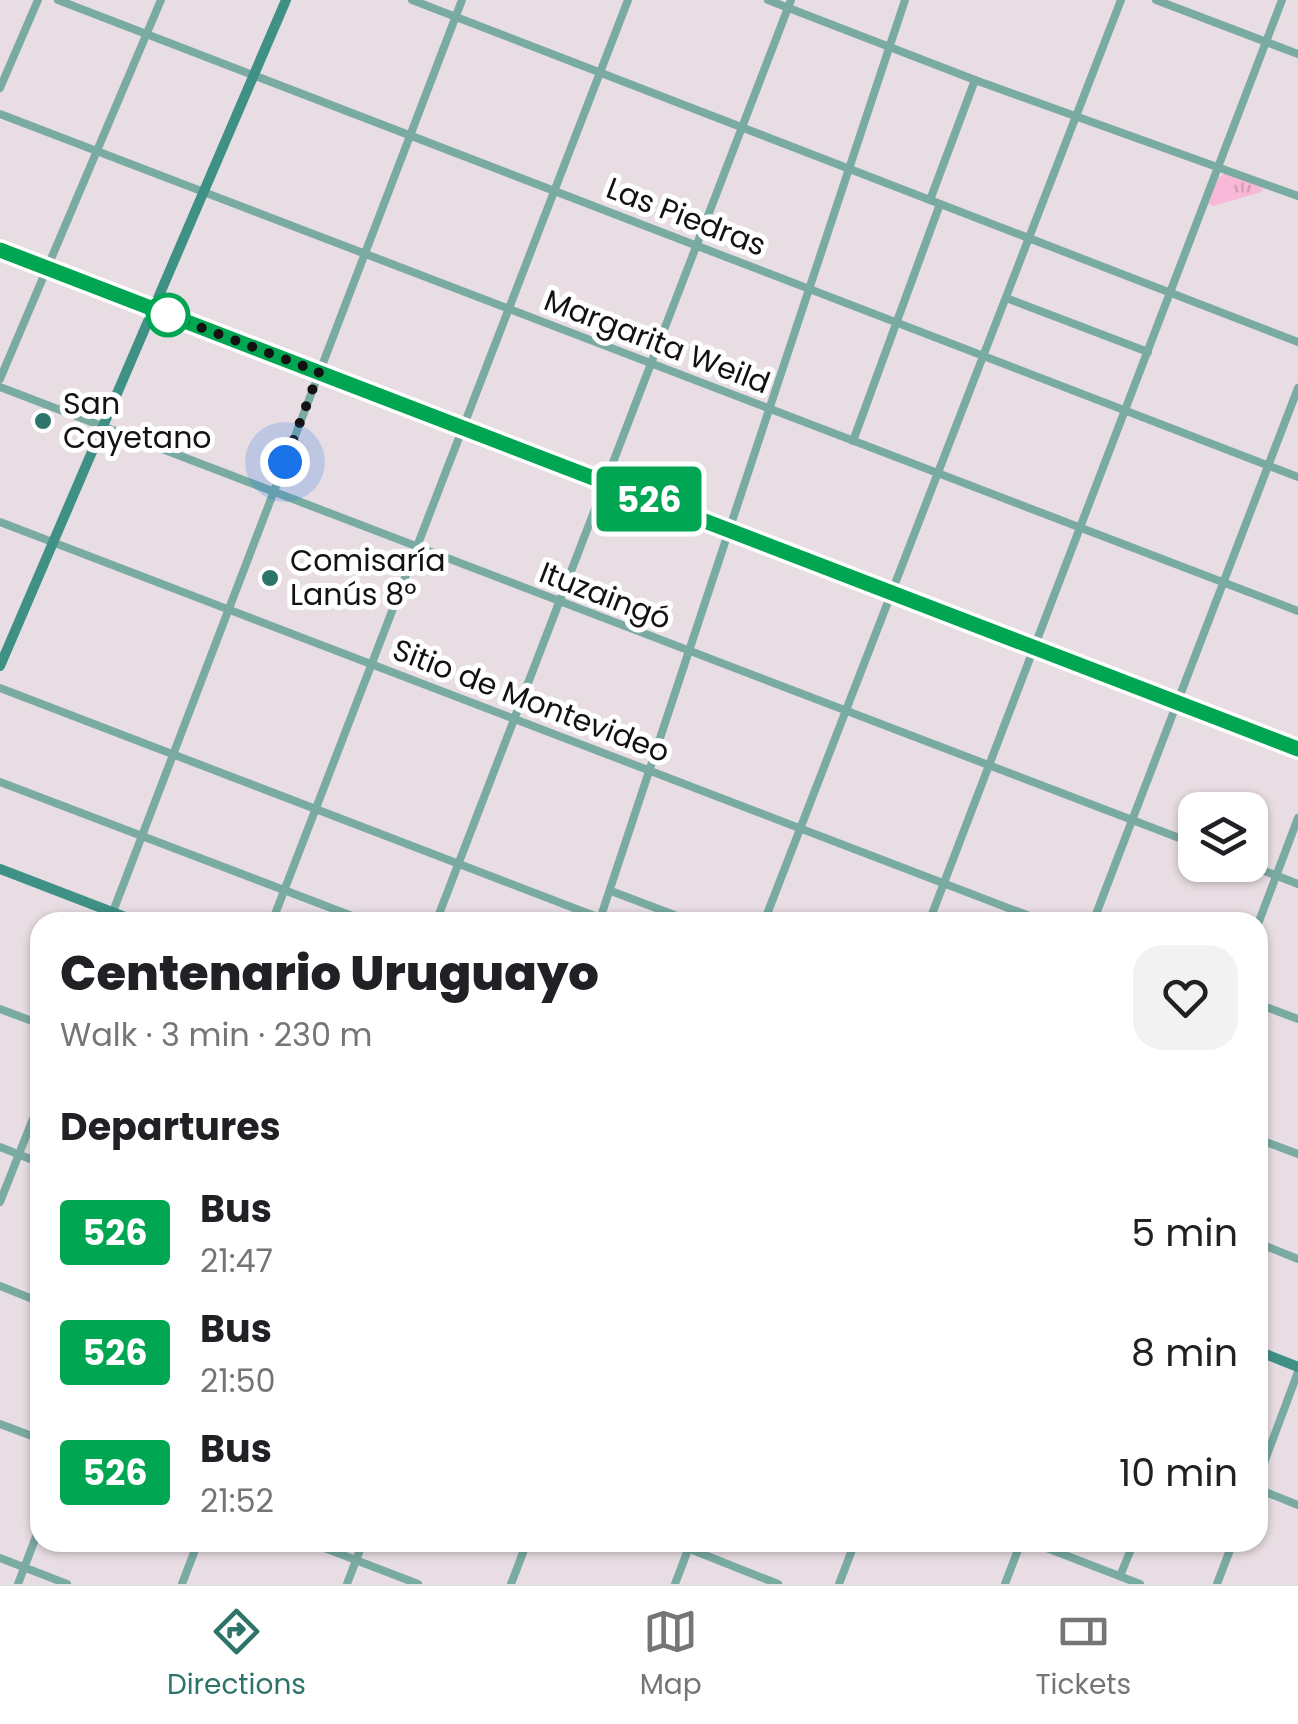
<!DOCTYPE html>
<html lang="en">
<head>
<meta charset="utf-8">
<style>
	:root { --surface:#fff; --page:#f2f2f2; --text:#202124; --muted:#757577; --line:#e0e0e0; --accent:#2d746b }
	body { margin:0; font-family:Poppins,sans-serif; background:var(--page); color:var(--text); height:100vh; display:flex; flex-direction:column; font-size:38px; white-space:nowrap }
	* { box-sizing:border-box; margin:0 }
	p { font-size:32px; color:var(--muted) }
	.icon { flex:none; width:55px; height:55px; fill:none; stroke:currentColor; stroke-width:2; stroke-linecap:round; stroke-linejoin:round }
	.map { position:relative; flex:1; overflow:hidden }
	.side { position:absolute; left:30px; top:912px; width:1238px; height:640px; display:flex; flex-direction:column; background:var(--surface); border-radius:30px; box-shadow:0 2px 8px #0004 }
	.side>* { flex:none }
	.badge { padding:0 20px; border-radius:8px; font-size:35px; line-height:65px }
	.buttons { position:absolute; left:1178px; top:792px; display:grid; gap:20px }
	.buttons a { display:grid; place-items:center; width:90px; height:90px; border-radius:20px; background:var(--surface); box-shadow:0 2px 8px #0004; font-size:50px }
	.you { position:absolute; width:50px; height:50px; margin:-25px; border:8px solid #fff; border-radius:50%; background:#1a73e8; box-shadow:0 0 0 15px #1a73e833 }
	.map>.badge { position:absolute; translate:-50% -50%; box-shadow:0 0 0 5px #fff }
	h2 { padding:0 30px; font-size:38px; line-height:90px }
	.round { display:grid; place-items:center; flex:none; width:105px; height:105px; border-radius:30px; background:var(--page) }
	.overview { display:flex; align-items:center; justify-content:space-between; height:170px; padding:0 30px }
	h1 { font-size:48px; font-weight:800; line-height:75px }
	ul { padding:0; list-style:none }
	li { display:flex; align-items:center; gap:30px; height:120px; padding:0 30px }
	li div { flex:1 }
	li b { display:block; font-size:38px }
	li em { font-style:normal }
	li .badge { min-width:110px; font-weight:700; text-align:center }
	.menu { display:flex; justify-content:space-around; align-items:center; height:140px; border-top:2px solid var(--line); background:var(--surface); font-size:28px; color:var(--muted) }
	.menu a { display:grid; justify-items:center; gap:5px }
	.menu .selected { color:var(--accent) }
	.map>svg:first-child { display:block }
	.park { fill:url(#park-tufts) }
	.lines { fill:none; stroke-linecap:round; stroke-linejoin:round }
	.street { stroke:#7aaba3; stroke-width:8 }
	.secondary { stroke:#3f9085; stroke-width:10 }
	.line-casing { stroke:#fff; stroke-width:22 }
	.line { stroke:#00a651; stroke-width:15 }
	.walk { stroke:#141112; stroke-width:10; stroke-dasharray:0 18 }
	.stop-dot { fill:#fff; stroke:#00a651; stroke-width:5 }
	.poi-dot { fill:#2d746b; stroke:#fff; stroke-width:4 }
	.labels { text-anchor:middle; stroke-width:10; stroke-linejoin:round; paint-order:stroke }
	.street-label { font-size:30px; fill:#141112; stroke:#fff }
	.poi-label { font-size:30px; fill:#141112; stroke:#fff; text-anchor:start }
</style>
</head>
<body>
<div class="map">
<svg width="1298" height="1584" viewBox="0 0 1298 1584">
	<defs>
		<pattern id="park-tufts" width="24" height="20" patternUnits="userSpaceOnUse" patternTransform="scale(2.5)"><rect width="24" height="20" fill="#f8b8d7"/><path d="M3 7l-1-3M5 7V3M7 7l1-3M15 17l-1-3M17 17v-4M19 17l1-3" fill="none" stroke="#d49db8"/></pattern>
	</defs>
	<rect width="100%" height="100%" fill="#e8dde2"/>
	<polygon class="park" points="1225,173 1263,187 1261,192 1214,206 1208,204 1218,178"/>
	<g class="lines">
		<g class="street">
			<polyline points="58,0 1298,477"/>
			<polyline points="412,0 1298,342"/>
			<polyline points="768,0 975,80 1298,196"/>
			<polyline points="1156,0 1298,54"/>
			<polyline points="0,88 38,0"/>
			<polyline points="0,114 1298,611"/>
			<polyline points="930,200 975,80"/>
			<polyline points="1006,298 1148,352"/>
			<polyline points="0,379 161,0"/>
			<polyline points="0,387 1195,844"/>
			<polyline points="853,441 940,204"/>
			<polyline points="0,522 1045,922"/>
			<polyline points="0,688 600,918"/>
			<polyline points="0,782 368,922"/>
			<polyline points="1249,865 1298,884"/>
			<polyline points="611,891 693,922"/>
			<polyline points="109,922 462,0"/>
			<polyline points="272,922 628,0"/>
			<polyline points="436,922 791,0"/>
			<polyline points="599,922 905,0"/>
			<polyline points="764,922 1121,0"/>
			<polyline points="929,922 1282,0"/>
			<polyline points="1093,922 1298,388"/>
			<polyline points="1258,924 1298,818"/>
			<polyline points="1258,1004 1298,1019"/>
			<polyline points="0,1009 40,1024"/>
			<polyline points="1258,1139 1298,1154"/>
			<polyline points="0,1147 40,1163"/>
			<polyline points="0,1202 40,1101"/>
			<polyline points="1258,1243 1298,1259"/>
			<polyline points="0,1286 40,1302"/>
			<polyline points="0,1424 40,1439"/>
			<polyline points="1258,1479 1298,1372"/>
			<polyline points="1258,1489 1298,1505"/>
			<polyline points="309,1542 418,1584"/>
			<polyline points="672,1542 778,1584"/>
			<polyline points="1031,1542 1140,1584"/>
			<polyline points="0,1558 67,1584"/>
			<polyline points="1120,1576 1134,1542"/>
			<polyline points="18,1584 40,1526"/>
			<polyline points="182,1584 198,1542"/>
			<polyline points="347,1584 363,1542"/>
			<polyline points="511,1584 527,1542"/>
			<polyline points="675,1584 691,1542"/>
			<polyline points="839,1584 855,1542"/>
			<polyline points="1005,1584 1021,1542"/>
			<polyline points="1217,1584 1233,1542"/>
		</g>
		<g class="secondary">
			<polyline points="0,250 1298,749"/>
			<polyline points="0,666 286,0"/>
			<polyline points="0,869 138,922"/>
			<polyline points="1258,1351 1298,1367"/>
		</g>
	</g>
	<g class="lines">
		<g class="line-casing">
			<polyline id="line" points="0,250 1298,749"/>
		</g>
		<use href="#line" class="line"/>
		<polyline class="walk" points="168,315 319,372 285,462"/>
	</g>
	<circle class="stop-dot" cx="168" cy="315" r="20"/>
	<g class="poi-dot">
		<circle cx="43" cy="421" r="10"/>
		<circle cx="270" cy="578" r="10"/>
	</g>
	<g class="labels">
		<g class="street-label">
			<text transform="translate(686 217) rotate(21)" y="10">Las Piedras</text>
			<text transform="translate(657 342) rotate(21)" y="10">Margarita Weild</text>
			<text transform="translate(605 596) rotate(21)" y="10">Ituzaingó</text>
			<text transform="translate(531 701) rotate(21)" y="10">Sitio de Montevideo</text>
		</g>
		<g class="poi-label">
			<text x="63" y="414">San<tspan x="63" dy="34">Cayetano</tspan></text>
			<text x="290" y="571">Comisaría<tspan x="290" dy="34">Lanús 8°</tspan></text>
		</g>
	</g>
</svg>
<div class="buttons">
<a><svg class="icon" aria-label="layers" viewBox="0 0 24 24"><path d="M12 4l9 5-9 5-9-5zM3 14l9 5 9-5"/></svg></a>
</div>
<div class="you" style="left:285px;top:462px"></div>
<b class="badge" style="left:649px;top:499px;background:#00a651;color:#fff">526</b>
<section class="side">
<div class="overview"><div><h1>Centenario Uruguayo</h1><p>Walk · 3 min · 230 m</p></div><a class="round"><svg class="icon" aria-label="heart" viewBox="0 0 24 24"><path d="M12 20l-8-8c-3-5 5-10 8-4 3-6 11-1 8 4z"/></svg></a></div>
<h2>Departures</h2>
<ul>
<li><span class="badge" style="background:#00a651;color:#fff">526</span><div><b>Bus</b><p>21:47</p></div><em>5 min</em></li>
<li><span class="badge" style="background:#00a651;color:#fff">526</span><div><b>Bus</b><p>21:50</p></div><em>8 min</em></li>
<li><span class="badge" style="background:#00a651;color:#fff">526</span><div><b>Bus</b><p>21:52</p></div><em>10 min</em></li>
</ul>
</section>
</div>
<nav class="menu">
<a class="selected"><svg class="icon" aria-label="directions" viewBox="0 0 24 24"><path d="M12 3l9 9-9 9-9-9zM9 14v-3h6M13 9l2 2-2 2"/></svg>Directions</a>
<a><svg class="icon" aria-label="map" viewBox="0 0 24 24"><path d="M3 6l6-2 6 2 6-2v14l-6 2-6-2-6 2zM9 4v14M15 6v14"/></svg>Map</a>
<a><svg class="icon" aria-label="tickets" viewBox="0 0 24 24"><path d="M3 7h18v10H3zM15 7v10"/></svg>Tickets</a>
</nav>
</body>
</html>
